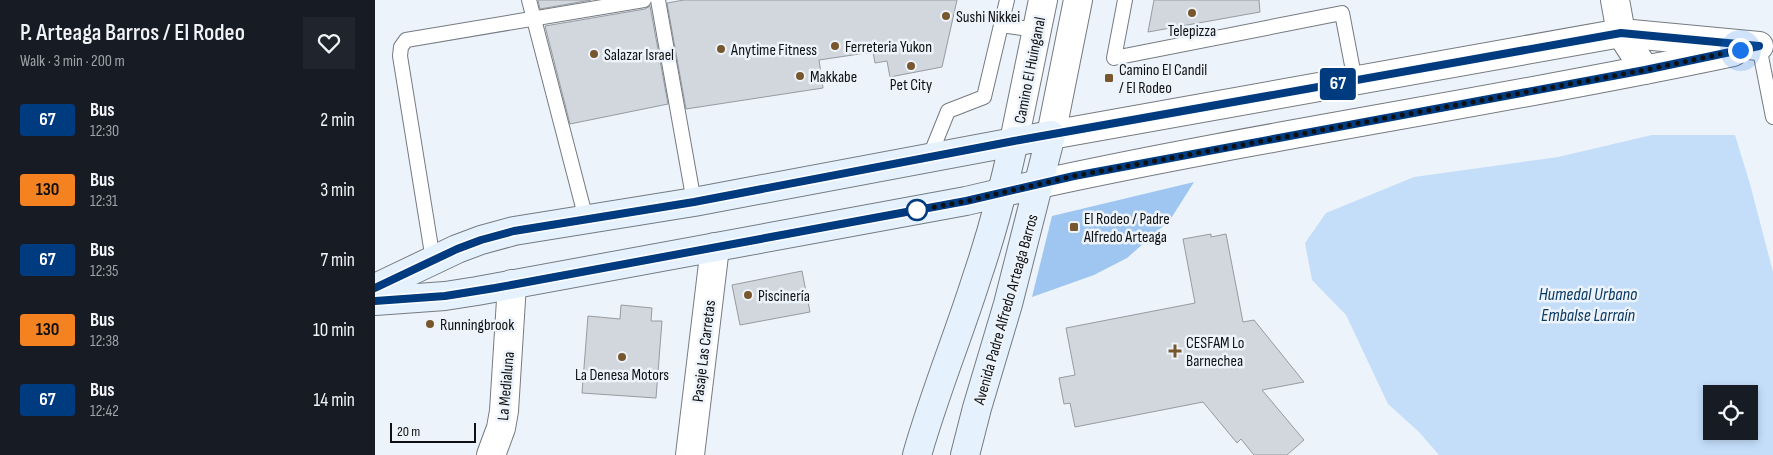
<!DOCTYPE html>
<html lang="en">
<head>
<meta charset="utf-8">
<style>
	:root { --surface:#171b24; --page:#20242c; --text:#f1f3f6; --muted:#9ea1a6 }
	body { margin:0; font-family:"Sofia Sans Condensed",sans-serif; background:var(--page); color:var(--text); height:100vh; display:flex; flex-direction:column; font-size:19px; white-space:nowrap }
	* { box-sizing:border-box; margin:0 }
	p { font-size:16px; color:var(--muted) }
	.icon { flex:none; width:28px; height:28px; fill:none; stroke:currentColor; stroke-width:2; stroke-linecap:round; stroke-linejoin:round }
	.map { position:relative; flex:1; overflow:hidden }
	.drawer { display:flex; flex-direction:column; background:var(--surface); width:375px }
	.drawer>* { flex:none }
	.badge { padding:0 10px; border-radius:4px; font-size:18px; line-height:32px }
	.fabs { position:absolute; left:1328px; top:385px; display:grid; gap:10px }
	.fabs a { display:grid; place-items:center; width:55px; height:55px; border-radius:0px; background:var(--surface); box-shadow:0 2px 8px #0003; font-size:25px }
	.scale { position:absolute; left:15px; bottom:12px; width:86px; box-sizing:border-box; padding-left:5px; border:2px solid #0e1012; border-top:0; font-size:14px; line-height:18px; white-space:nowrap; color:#0e1012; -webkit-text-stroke:4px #edf3fa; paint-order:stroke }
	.you { position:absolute; width:25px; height:25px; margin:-12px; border:4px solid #fff; border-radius:50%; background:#1a73e8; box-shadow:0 0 0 8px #1a73e833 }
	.map>.badge { position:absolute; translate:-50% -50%; box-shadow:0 0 0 2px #fff }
	.round { display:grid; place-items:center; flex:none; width:52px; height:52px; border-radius:0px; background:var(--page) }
	.head { display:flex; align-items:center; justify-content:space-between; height:85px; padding:0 20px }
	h1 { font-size:24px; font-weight:600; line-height:38px }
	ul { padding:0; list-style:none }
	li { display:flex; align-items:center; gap:15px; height:70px; padding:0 20px }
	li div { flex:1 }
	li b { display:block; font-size:19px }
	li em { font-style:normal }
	li .badge { min-width:55px; font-weight:700; text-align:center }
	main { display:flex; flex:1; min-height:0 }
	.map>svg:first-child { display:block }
	.green { fill:#9fc6f0 }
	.water { fill:#c4defa; fill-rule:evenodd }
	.building { fill:#d1d7dd; stroke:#959ba1 }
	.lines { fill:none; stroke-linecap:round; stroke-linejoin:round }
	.service-casing { stroke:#757b80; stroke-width:16 }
	.minor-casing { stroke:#757b80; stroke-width:30 }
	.tertiary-casing { stroke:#757b80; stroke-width:30 }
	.secondary-casing { stroke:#757b80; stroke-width:30 }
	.service { stroke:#fff; stroke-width:14 }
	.minor { stroke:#fff; stroke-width:28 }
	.tertiary { stroke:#fff; stroke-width:28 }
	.secondary { stroke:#e5f2fe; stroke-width:28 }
	.line-casing { stroke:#fff; stroke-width:11 }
	.line { stroke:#003b80; stroke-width:8 }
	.walk { stroke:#0e1012; stroke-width:5; stroke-dasharray:0 9 }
	.poi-dot { fill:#78572e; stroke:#edf3fa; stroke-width:2 }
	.stop-dot { fill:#fff; stroke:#003b80; stroke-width:2.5 }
	.labels { text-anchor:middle; stroke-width:5; stroke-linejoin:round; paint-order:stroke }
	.poi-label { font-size:16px; fill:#0e1012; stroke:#edf3fa; text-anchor:start }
	.street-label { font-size:16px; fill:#0e1012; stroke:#edf3fa }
	.water-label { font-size:18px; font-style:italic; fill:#0a3a63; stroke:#edf3fa }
</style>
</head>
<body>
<main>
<section class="drawer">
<div class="head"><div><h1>P. Arteaga Barros / El Rodeo</h1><p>Walk · 3 min · 200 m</p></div><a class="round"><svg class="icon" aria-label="heart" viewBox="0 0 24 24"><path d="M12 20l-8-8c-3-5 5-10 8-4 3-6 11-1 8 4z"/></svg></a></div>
<ul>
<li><span class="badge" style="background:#003b80;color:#fff">67</span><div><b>Bus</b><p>12:30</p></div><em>2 min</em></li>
<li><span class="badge" style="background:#f58220;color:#111">130</span><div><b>Bus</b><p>12:31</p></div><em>3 min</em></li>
<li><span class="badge" style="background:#003b80;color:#fff">67</span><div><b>Bus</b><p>12:35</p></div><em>7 min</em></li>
<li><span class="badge" style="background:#f58220;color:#111">130</span><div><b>Bus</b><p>12:38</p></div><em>10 min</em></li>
<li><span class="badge" style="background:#003b80;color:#fff">67</span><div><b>Bus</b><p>12:42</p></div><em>14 min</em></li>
</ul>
</section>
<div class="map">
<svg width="1398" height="455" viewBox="0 0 1398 455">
	<rect width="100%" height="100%" fill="#edf3fa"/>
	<polygon class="green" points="819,182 795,220 752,258 719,275 657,297 677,216"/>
	<path class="water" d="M1277,135h83l15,49 23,88v183h-334l-20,-23 -31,-28 -42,-89 -34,-35 -7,-37 21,-30 88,-36 144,-20zM1336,394h38v37h-38z"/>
	<g class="building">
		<polygon points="163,0 216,0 165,9"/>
		<polygon points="309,0 582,0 567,67 515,77 512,61 500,63 498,52 444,60 448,88 311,109 292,3"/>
		<polygon points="779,0 884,0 885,12 773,32"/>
		<polygon points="275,6 293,104 195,124 170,26 270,9"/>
		<polygon points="836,234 836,237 851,234 868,322 879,320 929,382 887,390 929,440 912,455 879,455 866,439 862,443 828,402 700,427 695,403 689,404 684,378 700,375 691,328 820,303 808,239"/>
		<polygon points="427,271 435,312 365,325 357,285"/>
		<polygon points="246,305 277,308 276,321 287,321 281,398 207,393 213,316 245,319"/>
	</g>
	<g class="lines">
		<g class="service-casing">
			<g id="service">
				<polyline points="154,0 211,219"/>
				<polyline points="283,0 319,202"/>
				<polyline points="750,0 739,58 967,13 980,81"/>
				<polyline points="626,25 662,30"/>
				<polyline points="1384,46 1398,117"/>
				<polyline points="554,158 573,111 609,97 632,0"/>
				<polyline points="58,260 25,56 26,47 31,40 269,0"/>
			</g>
		</g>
		<g class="minor-casing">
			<g id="minor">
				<polyline points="1240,0 1246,33 1270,70"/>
				<polyline points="116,455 126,428 129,411 137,284"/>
				<polyline points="315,455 340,247"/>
			</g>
		</g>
		<g class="tertiary-casing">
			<g id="tertiary">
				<polyline points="703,0 676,135 1246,33 1384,46"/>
				<polyline points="639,141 668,0"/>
				<path d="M664,184c230,-50 464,-83 694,-132"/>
			</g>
		</g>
		<g class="secondary-casing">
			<g id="secondary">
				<polyline points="0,288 82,249 106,240 139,231 319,202 676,135 633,304 602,408 590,455"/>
				<polyline points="0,301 70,296 102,291 591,201 664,184"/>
				<path d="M542,455c17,-60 41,-118 60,-178 15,-44 27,-90 37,-136"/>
			</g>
		</g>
		<use href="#service" class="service"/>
		<use href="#minor" class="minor"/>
		<use href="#tertiary" class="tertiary"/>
		<use href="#secondary" class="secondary"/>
	</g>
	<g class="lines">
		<g class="line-casing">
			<polyline id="line" points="0,288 82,249 106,240 139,231 319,202 639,141 1246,33 1384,46 1270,70 699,176 591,201 120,288 70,296 0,301"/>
		</g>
		<use href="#line" class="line"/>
		<polyline class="walk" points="542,210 533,212 591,201 699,176 1270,70 1365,50"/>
	</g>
	<g class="poi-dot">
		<circle cx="817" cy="13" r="5"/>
		<circle cx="571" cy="16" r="5"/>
		<circle cx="460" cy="46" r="5"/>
		<circle cx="346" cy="49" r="5"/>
		<circle cx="219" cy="54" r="5"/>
		<circle cx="536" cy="66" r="5"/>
		<circle cx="425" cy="76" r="5"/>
		<rect x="729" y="73" width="10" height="10" rx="2.5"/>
		<rect x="694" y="222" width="10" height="10" rx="2.5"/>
		<circle cx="373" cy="295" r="5"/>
		<circle cx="55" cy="324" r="5"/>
		<path d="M797.5 343.5h5v5h5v5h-5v5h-5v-5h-5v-5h5z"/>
		<circle cx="247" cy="357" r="5"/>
	</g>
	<circle class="stop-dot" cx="542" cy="210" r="10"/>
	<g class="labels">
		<g class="poi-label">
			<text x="581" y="22">Sushi Nikkei</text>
			<text x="817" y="36" text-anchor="middle">Telepizza</text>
			<text x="470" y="52">Ferreteria Yukon</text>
			<text x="356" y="55">Anytime Fitness</text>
			<text x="229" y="60">Salazar Israel</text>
			<text x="744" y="75">Camino El Candil<tspan x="744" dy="18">/ El Rodeo</tspan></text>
			<text x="435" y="82">Makkabe</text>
			<text x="536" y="90" text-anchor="middle">Pet City</text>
			<text x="709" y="224">El Rodeo / Padre<tspan x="709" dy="18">Alfredo Arteaga</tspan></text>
			<text x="383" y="301">Piscinería</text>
			<text x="65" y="330">Runningbrook</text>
			<text x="811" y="348">CESFAM Lo<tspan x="811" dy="18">Barnechea</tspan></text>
			<text x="247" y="380" text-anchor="middle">La Denesa Motors</text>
		</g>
		<g class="street-label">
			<text transform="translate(654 70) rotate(-79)" y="6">Camino El Huinganal</text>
			<text transform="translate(630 309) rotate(-74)" y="6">Avenida Padre Alfredo Arteaga Barros</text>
			<text transform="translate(328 351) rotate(-83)" y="6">Pasaje Las Carretas</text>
			<text transform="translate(130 386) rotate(-85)" y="6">La Medialuna</text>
		</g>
		<g class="water-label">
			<text x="1213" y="300">Humedal Urbano<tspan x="1213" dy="21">Embalse Larraín</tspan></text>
		</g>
	</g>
</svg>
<div class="fabs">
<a><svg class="icon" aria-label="locate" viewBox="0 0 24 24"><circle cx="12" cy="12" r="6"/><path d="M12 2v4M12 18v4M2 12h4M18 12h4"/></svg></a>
</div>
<div class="scale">20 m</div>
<div class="you" style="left:1365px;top:50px"></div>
<b class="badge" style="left:963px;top:84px;background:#003b80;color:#fff">67</b>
</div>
</main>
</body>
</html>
